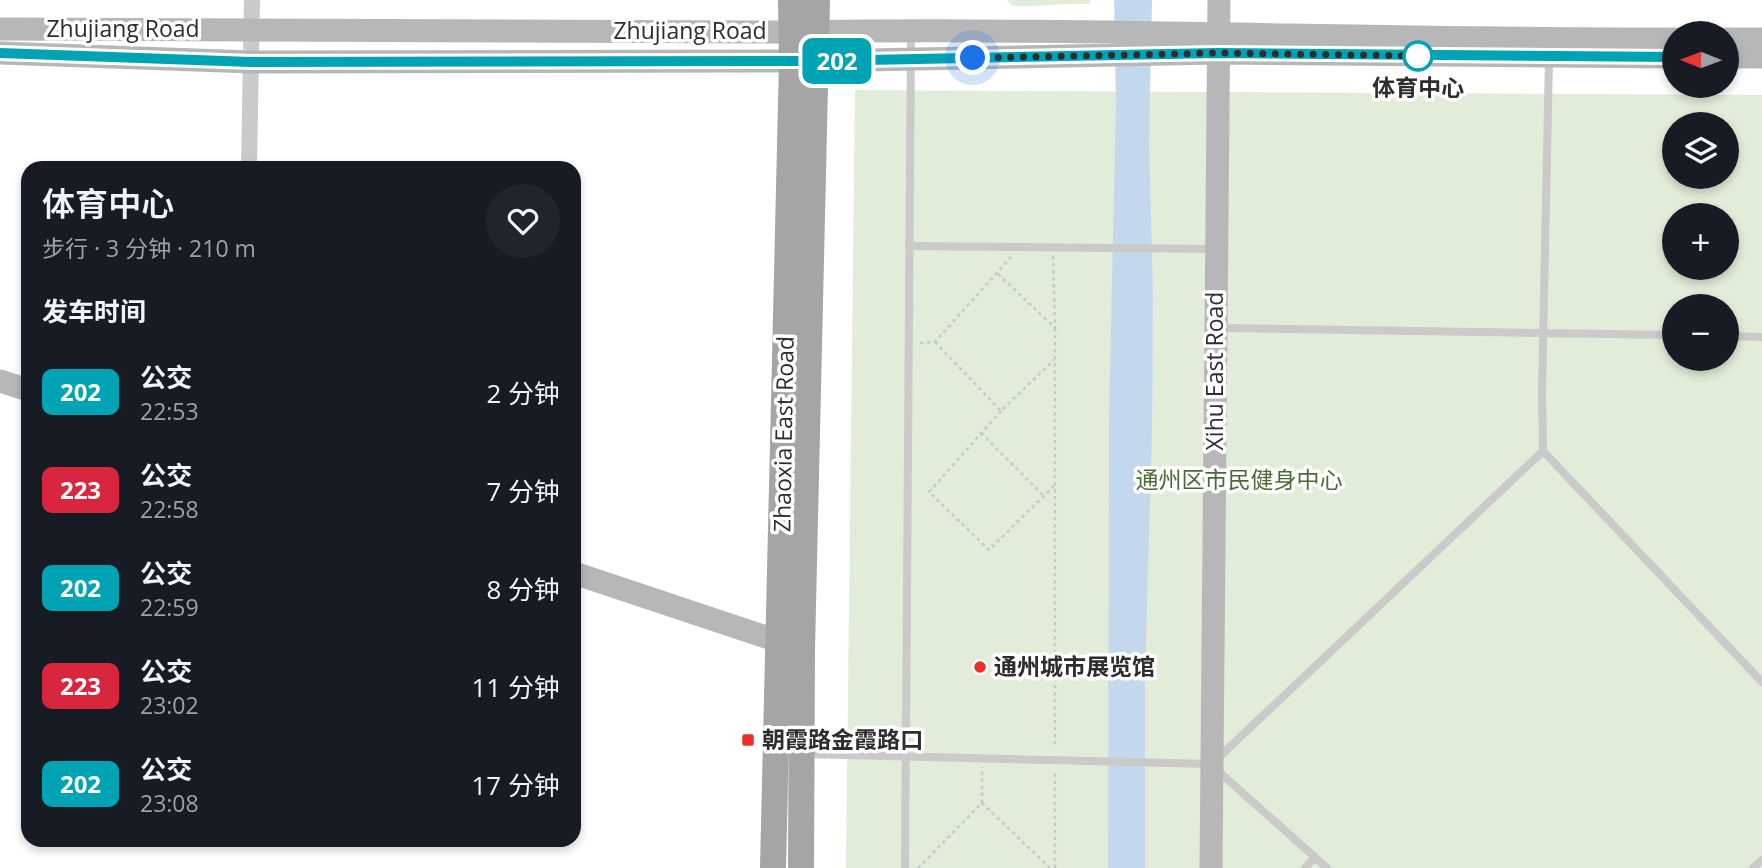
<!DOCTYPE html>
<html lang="zh">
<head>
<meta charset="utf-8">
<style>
	:root { --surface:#171b24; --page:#20242c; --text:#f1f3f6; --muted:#9ea1a6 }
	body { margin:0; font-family:"Open Sans","Noto Sans SC",sans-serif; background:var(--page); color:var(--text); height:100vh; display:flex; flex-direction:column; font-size:26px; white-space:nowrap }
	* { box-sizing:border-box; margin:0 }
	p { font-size:23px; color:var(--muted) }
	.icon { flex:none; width:38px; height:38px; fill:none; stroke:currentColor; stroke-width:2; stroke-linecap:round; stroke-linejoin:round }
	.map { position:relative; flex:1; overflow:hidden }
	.panel { position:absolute; left:21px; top:161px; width:560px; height:686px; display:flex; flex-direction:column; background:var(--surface); border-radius:21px; box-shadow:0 4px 10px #0003 }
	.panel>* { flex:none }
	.badge { padding:0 14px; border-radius:10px; font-size:24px; line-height:46px }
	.needle { width:46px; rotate:271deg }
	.controls { position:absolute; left:1662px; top:21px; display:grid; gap:14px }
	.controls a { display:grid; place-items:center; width:77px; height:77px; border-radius:50%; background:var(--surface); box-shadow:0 4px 10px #0003; font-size:35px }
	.you { position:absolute; width:35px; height:35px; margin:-18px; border:5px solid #fff; border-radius:50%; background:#1a73e8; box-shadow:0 0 0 10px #1a73e833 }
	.map>.badge { position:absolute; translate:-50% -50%; box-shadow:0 0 0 4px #fff }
	h2 { padding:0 21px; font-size:26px; line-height:63px }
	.round { display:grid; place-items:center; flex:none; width:74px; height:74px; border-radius:37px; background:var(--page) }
	.head { display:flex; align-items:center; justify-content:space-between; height:119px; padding:0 21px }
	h1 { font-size:33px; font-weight:600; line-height:52px }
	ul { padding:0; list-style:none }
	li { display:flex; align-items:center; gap:21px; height:98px; padding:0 21px }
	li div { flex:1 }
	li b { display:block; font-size:26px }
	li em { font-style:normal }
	li .badge { min-width:77px; font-weight:700; text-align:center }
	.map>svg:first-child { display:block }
	.green { fill:#e1ecd9; fill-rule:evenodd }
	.water { fill:#c4d8ed }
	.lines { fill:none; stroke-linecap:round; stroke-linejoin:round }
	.path { stroke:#cacaca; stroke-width:2.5; stroke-dasharray:3.5 3.5; stroke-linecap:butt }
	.lane { stroke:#cacaca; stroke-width:8 }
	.street { stroke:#cacaca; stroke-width:16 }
	.secondary { stroke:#b7b7b7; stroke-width:23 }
	.primary { stroke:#a5a5a5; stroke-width:26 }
	.line-casing { stroke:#fff; stroke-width:16 }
	.line { stroke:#00a3b4; stroke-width:10 }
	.walk { stroke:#2d2d2d; stroke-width:7; stroke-dasharray:0 12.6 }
	.stop-dot { fill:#fff; stroke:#00a3b4; stroke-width:3.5 }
	.poi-dot { fill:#ee2d25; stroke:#fff; stroke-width:2.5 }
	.labels { text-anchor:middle; stroke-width:7; stroke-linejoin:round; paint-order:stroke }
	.street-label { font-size:23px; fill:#2d2d2d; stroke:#fff }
	.stop-label { font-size:23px; font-weight:bold; fill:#2d2d2d; stroke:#fff }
	.park-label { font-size:23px; fill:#4a6b38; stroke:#fff }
	.poi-label { font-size:23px; font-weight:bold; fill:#2d2d2d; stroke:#fff; text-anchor:start }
</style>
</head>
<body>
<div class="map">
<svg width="1762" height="868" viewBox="0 0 1762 868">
	<rect width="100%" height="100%" fill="#fff"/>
	<g class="green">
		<path d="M1007,0h84l-2,4c-25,-1 -50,3 -76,2z"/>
		<path d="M855,90l907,5v773h-916zM1675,124h52v53h-52zM1675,215h52v53h-52zM1675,306h52v53h-52z"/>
	</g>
	<polygon class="water" points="1114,0 1152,0 1149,142 1153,295 1152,432 1145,676 1145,868 1108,868 1109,416 1116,103"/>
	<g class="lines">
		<g class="path">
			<polyline points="998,274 1055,328 1053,256"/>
			<polyline points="1055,328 1055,748"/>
			<polyline points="935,342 1001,411 1054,360"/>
			<polyline points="920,343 935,342 1011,257"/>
			<polyline points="1001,411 929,492 989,550 1055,485"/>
			<polyline points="981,433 1043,495"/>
			<polyline points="982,803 982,767"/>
			<polyline points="918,868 982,803 1050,868"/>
			<polyline points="1055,868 1055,773"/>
		</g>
		<g class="lane">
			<polyline points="909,246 1214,249"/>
			<polyline points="1218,328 1675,335"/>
			<polyline points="1727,336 1762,337"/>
			<polyline points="1543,451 1542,392 1549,59"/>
			<polyline points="804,754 1211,764"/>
			<polyline points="1217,759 1543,451 1762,682"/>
			<polyline points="1217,770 1327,868"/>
			<polyline points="905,868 911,35"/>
			<polyline points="1305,868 1315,857"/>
			<polyline points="1753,868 1762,860"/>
		</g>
		<polyline class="street" points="249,168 252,0"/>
		<g class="secondary">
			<path d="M0,29l790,3c295,-5 590,8 885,7"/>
			<polyline points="1727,39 1762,39"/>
			<polyline points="0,53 251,62 816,61 1218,53 1675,57"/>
			<polyline points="1727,57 1762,57"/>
			<polyline points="0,381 28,390"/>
			<polyline points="574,573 793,646"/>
			<polyline points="1211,868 1219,0"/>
		</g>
		<g class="primary">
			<polyline points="773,868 792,61 791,0"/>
			<polyline points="801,868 802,649 817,0"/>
		</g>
	</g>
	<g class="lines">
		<g class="line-casing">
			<polyline id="line" points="0,53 251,62 816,61 1218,53 1675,57"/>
		</g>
		<use href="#line" class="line"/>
		<polyline class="walk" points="973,58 1218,53 1426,56 1418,56"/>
	</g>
	<circle class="stop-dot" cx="1418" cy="56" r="14"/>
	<g class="poi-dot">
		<circle cx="980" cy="667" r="7"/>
		<rect x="741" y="733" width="14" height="14" rx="3.5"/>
	</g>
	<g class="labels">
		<g class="street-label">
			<text x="123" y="37">Zhujiang Road</text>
			<text x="690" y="39">Zhujiang Road</text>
			<text transform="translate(1215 371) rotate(-90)" y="8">Xihu East Road</text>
			<text transform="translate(784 434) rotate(-89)" y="8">Zhaoxia East Road</text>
		</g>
		<g class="stop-label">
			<text x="1418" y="96">体育中心</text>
		</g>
		<g class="park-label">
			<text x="1239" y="488">通州区市民健身中心</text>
		</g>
		<g class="poi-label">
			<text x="994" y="675">通州城市展览馆</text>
			<text x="762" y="748">朝霞路金霞路口</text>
		</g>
	</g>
</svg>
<div class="controls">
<a><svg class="needle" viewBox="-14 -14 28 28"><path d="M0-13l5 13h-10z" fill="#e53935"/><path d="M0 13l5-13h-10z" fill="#9ea1a6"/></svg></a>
<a><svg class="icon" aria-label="layers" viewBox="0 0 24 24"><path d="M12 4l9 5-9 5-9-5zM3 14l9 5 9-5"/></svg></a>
<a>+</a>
<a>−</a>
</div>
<div class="you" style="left:973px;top:58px"></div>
<b class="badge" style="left:837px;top:61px;background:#00a3b4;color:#fff">202</b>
<section class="panel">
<div class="head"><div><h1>体育中心</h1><p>步行 · 3 分钟 · 210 m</p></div><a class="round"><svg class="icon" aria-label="heart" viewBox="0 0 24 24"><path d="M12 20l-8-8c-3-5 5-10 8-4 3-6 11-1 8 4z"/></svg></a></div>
<h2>发车时间</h2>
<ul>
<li><span class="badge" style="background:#00a3b4;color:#fff">202</span><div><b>公交</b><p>22:53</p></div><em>2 分钟</em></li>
<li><span class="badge" style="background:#d7263d;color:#fff">223</span><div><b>公交</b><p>22:58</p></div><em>7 分钟</em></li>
<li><span class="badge" style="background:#00a3b4;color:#fff">202</span><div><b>公交</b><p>22:59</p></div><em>8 分钟</em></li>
<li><span class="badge" style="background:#d7263d;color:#fff">223</span><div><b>公交</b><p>23:02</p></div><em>11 分钟</em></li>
<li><span class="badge" style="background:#00a3b4;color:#fff">202</span><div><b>公交</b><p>23:08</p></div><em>17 分钟</em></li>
</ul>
</section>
</div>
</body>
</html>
